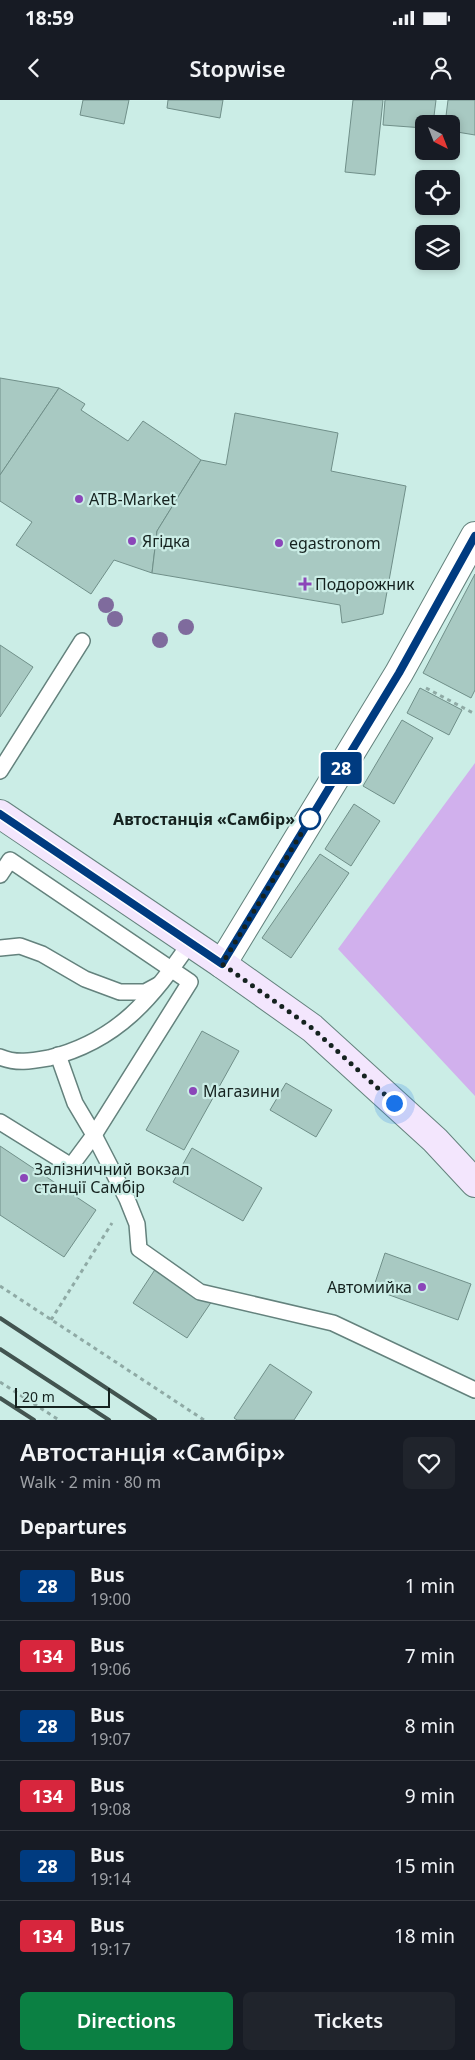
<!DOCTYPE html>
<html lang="en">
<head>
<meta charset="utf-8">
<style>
	:root { --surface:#171b24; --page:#20242c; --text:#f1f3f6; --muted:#9ea1a6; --line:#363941; --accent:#0b8043 }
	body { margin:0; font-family:"Noto Sans",sans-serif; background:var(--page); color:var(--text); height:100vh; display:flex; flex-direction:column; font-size:19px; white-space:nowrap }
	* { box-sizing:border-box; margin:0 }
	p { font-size:16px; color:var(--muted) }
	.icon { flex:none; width:28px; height:28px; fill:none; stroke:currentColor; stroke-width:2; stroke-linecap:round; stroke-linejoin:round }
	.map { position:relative; height:1320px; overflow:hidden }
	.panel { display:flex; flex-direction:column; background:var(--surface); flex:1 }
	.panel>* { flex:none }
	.badge { padding:0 10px; border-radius:4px; font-size:18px; line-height:32px }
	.needle { width:32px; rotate:138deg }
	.fabs { position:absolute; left:415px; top:15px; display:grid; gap:10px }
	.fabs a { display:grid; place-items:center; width:45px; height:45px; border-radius:8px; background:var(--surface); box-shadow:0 2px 8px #0003; font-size:25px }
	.scale { position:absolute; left:15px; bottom:12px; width:95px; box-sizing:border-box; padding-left:5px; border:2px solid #15221f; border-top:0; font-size:14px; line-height:18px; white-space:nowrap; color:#15221f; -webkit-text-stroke:4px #cbede6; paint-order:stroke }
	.you { position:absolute; width:25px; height:25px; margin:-12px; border:4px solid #fff; border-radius:50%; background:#1a73e8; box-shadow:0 0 0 8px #1a73e833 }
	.map>.badge { position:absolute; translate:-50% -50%; box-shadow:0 0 0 2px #fff }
	h2 { padding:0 20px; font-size:19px; line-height:45px }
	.round { display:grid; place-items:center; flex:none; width:52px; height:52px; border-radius:8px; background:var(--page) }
	.head { display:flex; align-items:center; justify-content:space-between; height:85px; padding:0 20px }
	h1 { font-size:24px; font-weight:600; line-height:38px }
	.cta { display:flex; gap:10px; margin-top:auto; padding:10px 20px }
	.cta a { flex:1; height:58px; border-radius:8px; background:var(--accent); color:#fff; font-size:20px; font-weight:600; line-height:58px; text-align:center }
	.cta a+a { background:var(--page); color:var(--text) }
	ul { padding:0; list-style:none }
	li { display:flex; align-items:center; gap:15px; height:70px; padding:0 20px; border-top:1px solid var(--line) }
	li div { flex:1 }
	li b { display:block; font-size:19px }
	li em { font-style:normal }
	li .badge { min-width:55px; font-weight:700; text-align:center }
	.status { display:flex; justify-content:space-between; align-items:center; height:35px; padding:0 25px; background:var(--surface); direction:ltr }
	.status svg { height:14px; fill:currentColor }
	header { display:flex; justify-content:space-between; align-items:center; height:65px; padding:0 20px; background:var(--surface); font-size:22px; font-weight:600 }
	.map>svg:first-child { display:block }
	.green { fill:#d1b0ed }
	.building { fill:#a8c9c2; stroke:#708f89 }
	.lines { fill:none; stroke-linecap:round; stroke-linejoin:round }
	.service-casing { stroke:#64827d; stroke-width:18 }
	.minor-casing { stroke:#64827d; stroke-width:30 }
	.secondary-casing { stroke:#64827d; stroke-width:30 }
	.path { stroke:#8faaa5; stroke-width:3; stroke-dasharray:4 4; stroke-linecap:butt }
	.service { stroke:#fff; stroke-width:15 }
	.minor { stroke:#fff; stroke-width:28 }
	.secondary { stroke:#f3e6fd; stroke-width:28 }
	.rail { stroke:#425450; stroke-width:4 }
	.tree { fill:#7f6b9d }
	.line-casing { stroke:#fff; stroke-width:11 }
	.line { stroke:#003b80; stroke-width:8 }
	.walk { stroke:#15221f; stroke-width:5; stroke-dasharray:0 9 }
	.poi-dot { fill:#8b46b9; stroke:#cbede6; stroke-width:2 }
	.stop-dot { fill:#fff; stroke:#003b80; stroke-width:2.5 }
	.labels { text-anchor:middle; stroke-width:4.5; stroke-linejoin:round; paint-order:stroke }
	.poi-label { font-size:16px; fill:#15221f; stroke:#cbede6; text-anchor:start }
	.stop-label { font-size:16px; font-weight:bold; fill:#15221f; stroke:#cbede6; text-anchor:end }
</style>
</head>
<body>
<div class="status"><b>18:59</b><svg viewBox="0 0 49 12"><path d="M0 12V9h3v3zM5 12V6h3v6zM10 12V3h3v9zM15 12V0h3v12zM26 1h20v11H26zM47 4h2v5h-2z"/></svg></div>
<header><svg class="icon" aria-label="back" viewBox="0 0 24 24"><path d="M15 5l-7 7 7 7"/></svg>Stopwise<svg class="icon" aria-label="person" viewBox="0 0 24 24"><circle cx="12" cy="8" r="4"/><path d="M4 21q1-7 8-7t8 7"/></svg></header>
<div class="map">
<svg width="475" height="1320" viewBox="0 0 475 1320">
	<rect width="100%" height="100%" fill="#cbede6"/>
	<polygon class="green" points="475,663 475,996 338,849"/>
	<g class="building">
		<polygon points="83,0 129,0 124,24 80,15"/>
		<polygon points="168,0 223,0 220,18 167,8"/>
		<polygon points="353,0 383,0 375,75 345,72"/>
		<polygon points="385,0 436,0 433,24 424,24 424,28 383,25"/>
		<polygon points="448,0 475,0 475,35 451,31 451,24 445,24"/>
		<polygon points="0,278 59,288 0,375"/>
		<polygon points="59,288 85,304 81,310 128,341 143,321 201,360 157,431 152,473 114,460 91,494 16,445 32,422 0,401 0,375"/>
		<polygon points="235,313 338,333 331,371 406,386 383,514 342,523 340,505 152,473 157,431 201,360 226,365"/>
		<polygon points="475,474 475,590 471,598 423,573"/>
		<polygon points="0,545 33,567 0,617"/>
		<polygon points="420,588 462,610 449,635 407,613"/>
		<polygon points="402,620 433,638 394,704 363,686"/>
		<polygon points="354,704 380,721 351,766 325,749"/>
		<polygon points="320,754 349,773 291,858 262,838"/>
		<polygon points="202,931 239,951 184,1050 146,1030"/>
		<polygon points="286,983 332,1010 316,1037 270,1010"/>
		<polygon points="0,1046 96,1110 64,1157 0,1115"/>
		<polygon points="192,1048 262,1088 243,1121 173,1082"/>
		<polygon points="385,1153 471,1184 458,1220 373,1189"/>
		<polygon points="158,1165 212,1201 187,1238 133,1203"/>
		<polygon points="270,1264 312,1292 294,1320 237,1320 234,1318"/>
	</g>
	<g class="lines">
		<g class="service-casing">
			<g id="service">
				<polyline points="0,671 82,541"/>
				<polyline points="0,775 10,760 190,882 94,1035 71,1066 0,1022"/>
				<polyline points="0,848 20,846 42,854 85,879 120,892 145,892 158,885"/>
				<polyline points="58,955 75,1003 94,1035 127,1099 137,1124 139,1149 200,1192 333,1223 475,1290"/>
				<path d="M0,957c16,7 32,4 49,1 69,-17 103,-60 141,-115"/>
			</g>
		</g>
		<g class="minor-casing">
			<polyline id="minor" points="222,864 399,573 475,436"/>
		</g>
		<g class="secondary-casing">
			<polyline id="secondary" points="0,714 222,864 312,928 435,1040 475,1083"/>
		</g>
		<g class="path">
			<polyline points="426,588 475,614"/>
			<polyline points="0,1186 204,1320"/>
			<polyline points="51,1220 112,1123"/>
			<polyline points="0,1282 59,1320"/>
		</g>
		<use href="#service" class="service"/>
		<use href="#minor" class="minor"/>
		<use href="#secondary" class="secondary"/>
		<g class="rail">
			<polyline points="0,1218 155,1320"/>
			<polyline points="0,1249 109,1320"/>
			<polyline points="0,1298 34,1320"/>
		</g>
	</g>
	<g class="tree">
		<circle cx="106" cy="505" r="8"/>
		<circle cx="115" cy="519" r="8"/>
		<circle cx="186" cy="527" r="8"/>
		<circle cx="160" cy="540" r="8"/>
	</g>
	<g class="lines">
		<g class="line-casing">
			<polyline id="line" points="0,714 222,864 399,573 475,436"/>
		</g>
		<use href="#line" class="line"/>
		<polyline class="walk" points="310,719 222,864 312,928 394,1003"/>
	</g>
	<g class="poi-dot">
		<circle cx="79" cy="399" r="5"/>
		<circle cx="132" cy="441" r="5"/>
		<circle cx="279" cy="443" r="5"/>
		<path d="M302.5 476.5h5v5h5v5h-5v5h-5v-5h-5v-5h5z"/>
		<circle cx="193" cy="991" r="5"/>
		<circle cx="24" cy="1078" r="5"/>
		<circle cx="422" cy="1187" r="5"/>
	</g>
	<circle class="stop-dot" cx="310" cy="719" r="10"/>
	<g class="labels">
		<g class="poi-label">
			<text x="89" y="405">ATB-Market</text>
			<text x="142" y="447">Ягідка</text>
			<text x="289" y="449">egastronom</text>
			<text x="315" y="490">Подорожник</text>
			<text x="203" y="997">Магазини</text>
			<text x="34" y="1075">Залізничний вокзал<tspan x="34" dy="18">станції Самбір</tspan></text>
			<text x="412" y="1193" text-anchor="end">Автомийка</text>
		</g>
		<g class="stop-label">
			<text x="295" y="725">Автостанція «Самбір»</text>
		</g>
	</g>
</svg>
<div class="fabs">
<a><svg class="needle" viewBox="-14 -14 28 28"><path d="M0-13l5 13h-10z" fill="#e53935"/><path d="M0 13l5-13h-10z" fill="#9ea1a6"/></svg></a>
<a><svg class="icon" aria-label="locate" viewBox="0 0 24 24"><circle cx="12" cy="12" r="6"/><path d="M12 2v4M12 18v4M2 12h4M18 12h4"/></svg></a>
<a><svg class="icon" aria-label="layers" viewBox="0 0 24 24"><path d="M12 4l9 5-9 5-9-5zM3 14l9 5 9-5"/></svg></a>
</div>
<div class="scale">20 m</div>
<div class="you" style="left:394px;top:1003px"></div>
<b class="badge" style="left:341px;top:668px;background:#003b80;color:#fff">28</b>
</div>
<section class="panel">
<div class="head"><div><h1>Автостанція «Самбір»</h1><p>Walk · 2 min · 80 m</p></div><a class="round"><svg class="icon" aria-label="heart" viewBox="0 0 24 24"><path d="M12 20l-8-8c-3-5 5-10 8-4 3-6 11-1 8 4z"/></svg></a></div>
<h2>Departures</h2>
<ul>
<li><span class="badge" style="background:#003b80;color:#fff">28</span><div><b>Bus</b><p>19:00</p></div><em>1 min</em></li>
<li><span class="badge" style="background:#d7263d;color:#fff">134</span><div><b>Bus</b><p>19:06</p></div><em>7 min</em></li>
<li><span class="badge" style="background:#003b80;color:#fff">28</span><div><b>Bus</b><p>19:07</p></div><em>8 min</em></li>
<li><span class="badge" style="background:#d7263d;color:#fff">134</span><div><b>Bus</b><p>19:08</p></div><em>9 min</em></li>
<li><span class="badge" style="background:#003b80;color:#fff">28</span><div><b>Bus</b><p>19:14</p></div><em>15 min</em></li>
<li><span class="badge" style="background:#d7263d;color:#fff">134</span><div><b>Bus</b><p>19:17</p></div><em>18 min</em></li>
</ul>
<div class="cta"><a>Directions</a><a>Tickets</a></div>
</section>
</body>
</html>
